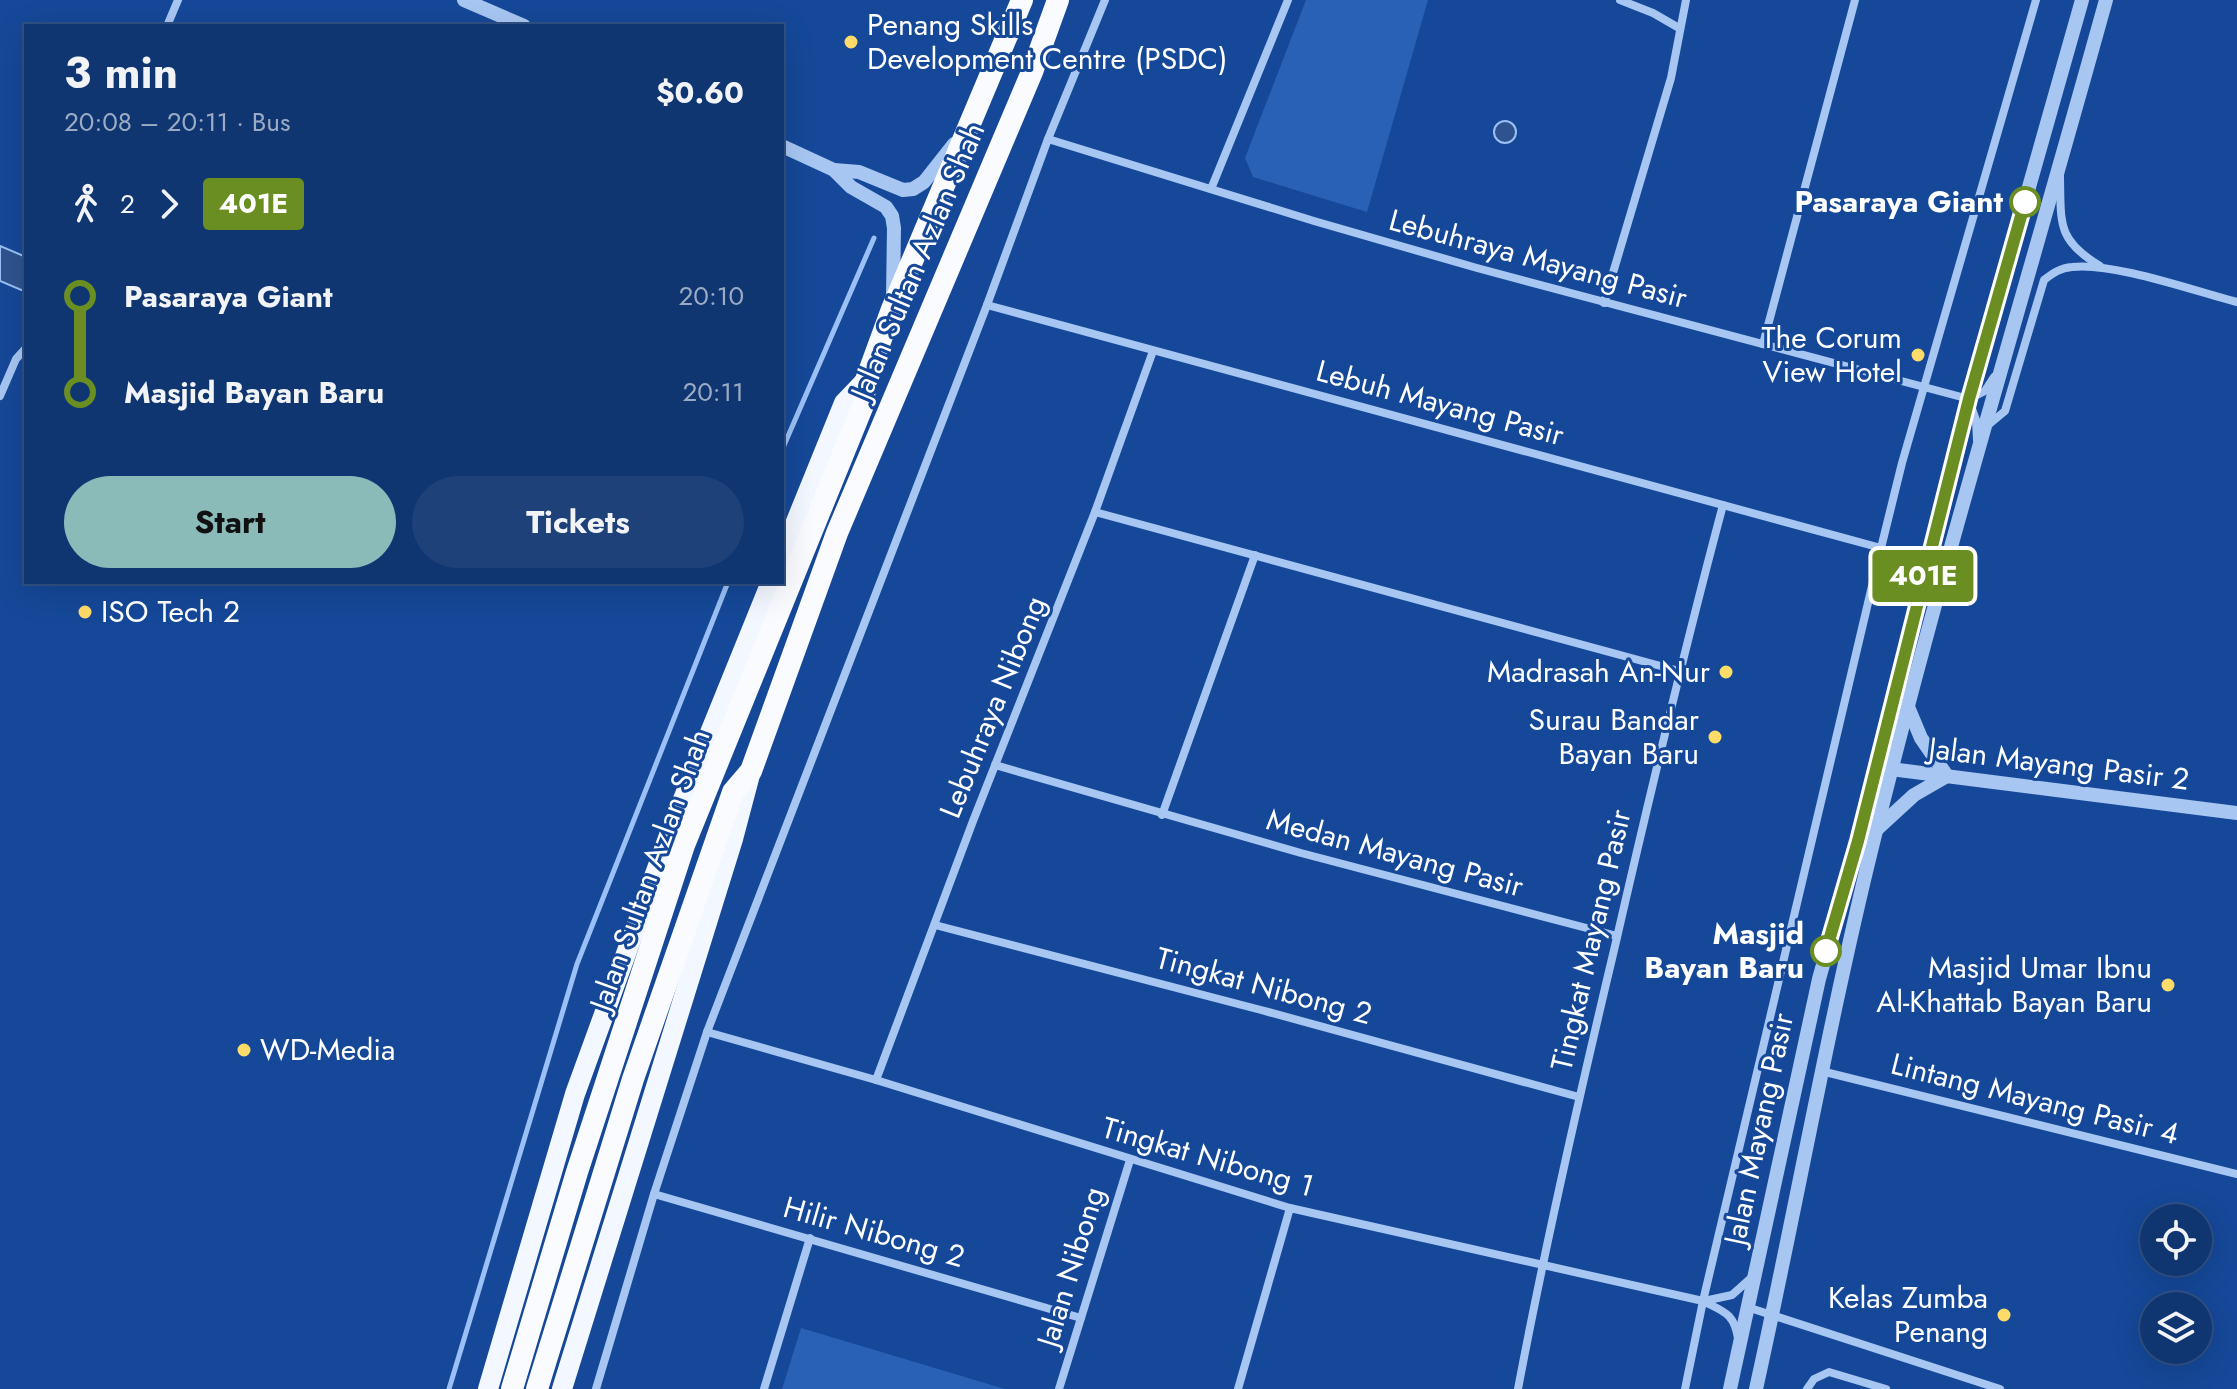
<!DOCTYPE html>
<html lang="en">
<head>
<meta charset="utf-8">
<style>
	:root { --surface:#103672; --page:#1e417a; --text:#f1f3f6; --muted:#9cabc4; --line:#305084; --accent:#8bbbb9 }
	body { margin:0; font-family:Jost,sans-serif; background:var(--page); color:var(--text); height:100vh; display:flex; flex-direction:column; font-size:30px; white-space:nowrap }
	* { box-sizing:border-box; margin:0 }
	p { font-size:26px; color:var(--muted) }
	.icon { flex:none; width:44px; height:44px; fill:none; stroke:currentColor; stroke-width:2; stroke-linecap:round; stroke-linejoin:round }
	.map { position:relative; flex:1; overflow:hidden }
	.sheet { position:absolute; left:24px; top:24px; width:760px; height:560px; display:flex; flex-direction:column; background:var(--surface); border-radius:0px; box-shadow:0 8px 32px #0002,0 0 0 2px var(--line) }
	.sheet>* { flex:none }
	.badge { padding:0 16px; border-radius:6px; font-size:28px; line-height:52px }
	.controls { position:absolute; left:2140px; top:1204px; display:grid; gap:16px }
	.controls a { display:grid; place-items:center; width:72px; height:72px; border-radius:50%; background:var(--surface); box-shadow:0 8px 32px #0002,0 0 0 2px var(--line); font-size:40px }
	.map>.badge { position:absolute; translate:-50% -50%; box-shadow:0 0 0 4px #fff }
	.legs { display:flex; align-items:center; gap:12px; height:88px; padding:0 40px; font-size:26px }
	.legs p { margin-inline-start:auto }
	.overview { display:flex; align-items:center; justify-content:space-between; height:136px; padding:0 40px }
	h1 { font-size:44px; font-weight:700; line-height:60px }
	.action { display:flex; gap:16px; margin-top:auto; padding:16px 40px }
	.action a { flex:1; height:92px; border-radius:48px; background:var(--accent); color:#111; font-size:32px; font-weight:700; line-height:92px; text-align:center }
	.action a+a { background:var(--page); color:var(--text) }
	ul { padding:0 40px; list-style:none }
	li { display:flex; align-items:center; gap:28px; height:96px; font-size:30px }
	li i { display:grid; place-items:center; width:12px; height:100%; margin:0 10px; background:currentColor }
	li i::after { content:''; width:20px; height:20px; margin:-10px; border:6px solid; border-radius:50%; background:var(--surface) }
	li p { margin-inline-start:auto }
	li:first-child i { background:linear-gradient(#0000 50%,currentColor 0) }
	li:last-child i { background:linear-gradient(currentColor 50%,#0000 0) }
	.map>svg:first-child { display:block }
	.green { fill:#2861b6 }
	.water { fill:#2e538f; stroke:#9ac0f5; stroke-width:2 }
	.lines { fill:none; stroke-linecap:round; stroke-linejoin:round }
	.stream { stroke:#9ac0f5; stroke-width:5 }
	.minor { stroke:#a7c6f2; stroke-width:8 }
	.tertiary { stroke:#a7c6f2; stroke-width:14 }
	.primary { stroke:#f3f7ff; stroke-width:20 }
	.trunk { stroke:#f9fbff; stroke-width:22 }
	.line-1-casing { stroke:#fff; stroke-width:18 }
	.line-1 { stroke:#6b8e23; stroke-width:12 }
	.poi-dot { fill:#ffdb69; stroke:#154898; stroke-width:3 }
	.stop-1-dot { fill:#fff; stroke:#6b8e23; stroke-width:4 }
	.labels { text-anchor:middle; stroke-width:6; stroke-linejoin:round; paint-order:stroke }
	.poi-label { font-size:30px; fill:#fff; stroke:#154898; text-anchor:end }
	.stop-label { font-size:30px; font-weight:bold; fill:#fff; stroke:#154898; text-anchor:end }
	.street-label { font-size:30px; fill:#fff; stroke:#154898 }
</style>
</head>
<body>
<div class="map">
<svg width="2237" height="1389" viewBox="0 0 2237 1389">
	<rect width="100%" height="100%" fill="#154898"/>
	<g class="green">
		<polygon points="1306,0 1428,0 1367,212 1253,177 1245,158"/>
		<polygon points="801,1328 1005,1389 782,1389"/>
	</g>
	<g class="water">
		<circle cx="1505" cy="132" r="11"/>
		<polygon points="0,246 26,257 26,292 0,281"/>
	</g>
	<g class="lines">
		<g class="stream">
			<polyline points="782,450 874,238"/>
			<polyline points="449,1389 577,964 728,582"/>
		</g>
		<g class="minor">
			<polyline points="1620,0 1653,13 1679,28"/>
			<polyline points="167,26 178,0"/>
			<polyline points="1048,139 1314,221 1477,268 1969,399 1985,391 1994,377"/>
			<path d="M2060,177c1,47 -3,63 40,89"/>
			<polyline points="1211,189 1288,0"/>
			<polyline points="1604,303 1671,78 1686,0"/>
			<polyline points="987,305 1881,548"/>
			<polyline points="1763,344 1855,0"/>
			<polyline points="0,396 16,359 26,348"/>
			<polyline points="1970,403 1976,420 1977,440"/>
			<path d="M1987,426l18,-15 39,-131c9,-7 16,-12 28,-13 41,-5 122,24 165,35"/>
			<polyline points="1095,512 1679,671"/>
			<polyline points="995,765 1301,853 1617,936"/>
			<polyline points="1162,815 1255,555"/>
			<polyline points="935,925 1261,1010 1579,1097"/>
			<path d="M707,1032l169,48 414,128 413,93c21,11 31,12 35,37"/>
			<polyline points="1821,1071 2237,1174"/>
			<polyline points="876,1080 973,821 1095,512 1153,351"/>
			<polyline points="654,1194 1081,1318"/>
			<polyline points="1704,1301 1732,1295 1751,1278"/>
			<polyline points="1747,1307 2000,1389"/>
			<polyline points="596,1389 654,1194 707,1032 987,305 1048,139 1105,0"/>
			<polyline points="764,1389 810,1238"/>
			<polyline points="1059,1389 1130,1160"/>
			<polyline points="1238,1389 1290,1208"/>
			<path d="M1518,1389c28,-149 62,-296 97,-443 34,-148 69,-295 108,-441"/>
			<polyline points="1685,1389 1703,1301 1881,548 1902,463 2036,0"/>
			<polyline points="1807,1389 1814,1379 1829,1372 1886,1389"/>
		</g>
		<g class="tertiary">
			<polyline points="464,0 524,26"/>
			<polyline points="782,146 834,170 851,187 886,207 892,216 894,228 893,296"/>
			<polyline points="834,170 859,172 903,190 913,189 924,182 954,144"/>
			<polyline points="1908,707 1921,738 1947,776"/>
			<polyline points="1883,768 2237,813"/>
			<polyline points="1877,829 1914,795 1947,776"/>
			<polyline points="1730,1389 1819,979 1858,841 1969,399 2082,0"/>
			<path d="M1756,1389c40,-181 72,-363 116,-542 70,-285 156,-565 234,-847"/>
		</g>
		<g class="primary">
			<polyline points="782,556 844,403 866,380"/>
			<polyline points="488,1389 575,1094 675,819 771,582"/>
			<polyline points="562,1389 733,839 751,771"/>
		</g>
		<g class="trunk">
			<polyline points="512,1389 577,1172 684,845 863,405 866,380 892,309 1022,0"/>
			<polyline points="537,1389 633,1079 733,792 751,771 837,533 1032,72 1058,0"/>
		</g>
	</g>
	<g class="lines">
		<g class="line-1-casing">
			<polyline id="line-1" points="1826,951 1858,841 1969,399 2025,202"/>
		</g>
		<use href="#line-1" class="line-1"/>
	</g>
	<g class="poi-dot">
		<circle cx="851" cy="42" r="8"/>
		<circle cx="1918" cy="355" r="8"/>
		<circle cx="85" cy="612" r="8"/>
		<circle cx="1726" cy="672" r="8"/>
		<circle cx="1715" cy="737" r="8"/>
		<circle cx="2168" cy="985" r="8"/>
		<circle cx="244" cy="1050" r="8"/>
		<circle cx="2004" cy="1315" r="8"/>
	</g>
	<g class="stop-1-dot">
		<circle cx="2025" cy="202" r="14"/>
		<circle cx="1826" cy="951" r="14"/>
	</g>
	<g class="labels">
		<g class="poi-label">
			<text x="867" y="35" text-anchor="start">Penang Skills<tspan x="867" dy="34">Development Centre (PSDC)</tspan></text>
			<text x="1902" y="348">The Corum<tspan x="1902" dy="34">View Hotel</tspan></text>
			<text x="101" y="622" text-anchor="start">ISO Tech 2</text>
			<text x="1710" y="682">Madrasah An-Nur</text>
			<text x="1699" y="730">Surau Bandar<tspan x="1699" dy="34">Bayan Baru</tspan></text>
			<text x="2152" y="978">Masjid Umar Ibnu<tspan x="2152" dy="34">Al-Khattab Bayan Baru</tspan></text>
			<text x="260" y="1060" text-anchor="start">WD-Media</text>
			<text x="1988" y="1308">Kelas Zumba<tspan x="1988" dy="34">Penang</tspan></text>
		</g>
		<g class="stop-label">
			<text x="2003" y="212">Pasaraya Giant</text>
			<text x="1804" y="944">Masjid<tspan x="1804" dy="34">Bayan Baru</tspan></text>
		</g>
		<g class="street-label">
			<text transform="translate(1538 259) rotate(15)" y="10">Lebuhraya Mayang Pasir</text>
			<text transform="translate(918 261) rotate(-67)" y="10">Jalan Sultan Azlan Shah</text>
			<text transform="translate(1440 403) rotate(15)" y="10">Lebuh Mayang Pasir</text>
			<text transform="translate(993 707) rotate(-68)" y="10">Lebuhraya Nibong</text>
			<text transform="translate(2059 764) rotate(7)" y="10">Jalan Mayang Pasir 2</text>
			<text transform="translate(1395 853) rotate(15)" y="10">Medan Mayang Pasir</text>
			<text transform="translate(650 870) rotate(-70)" y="10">Jalan Sultan Azlan Shah</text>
			<text transform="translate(1591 940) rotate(-77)" y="10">Tingkat Mayang Pasir</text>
			<text transform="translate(1264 986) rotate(15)" y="10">Tingkat Nibong 2</text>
			<text transform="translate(2035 1099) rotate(14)" y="10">Lintang Mayang Pasir 4</text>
			<text transform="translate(1759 1129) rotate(-78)" y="10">Jalan Mayang Pasir</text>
			<text transform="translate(1208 1157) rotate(16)" y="10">Tingkat Nibong 1</text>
			<text transform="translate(874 1232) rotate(16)" y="10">Hilir Nibong 2</text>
			<text transform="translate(1071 1267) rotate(-73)" y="10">Jalan Nibong</text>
		</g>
	</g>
</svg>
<div class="controls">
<a><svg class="icon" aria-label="locate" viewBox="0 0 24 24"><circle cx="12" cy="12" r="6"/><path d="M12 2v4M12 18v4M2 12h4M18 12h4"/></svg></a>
<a><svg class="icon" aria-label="layers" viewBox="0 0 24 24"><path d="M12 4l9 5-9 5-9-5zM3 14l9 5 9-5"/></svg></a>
</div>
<b class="badge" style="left:1923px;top:576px;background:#6b8e23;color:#fff">401E</b>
<section class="sheet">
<div class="overview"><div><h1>3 min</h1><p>20:08 – 20:11 · Bus</p></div><b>$0.60</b></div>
<div class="legs"><svg class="icon" aria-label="walk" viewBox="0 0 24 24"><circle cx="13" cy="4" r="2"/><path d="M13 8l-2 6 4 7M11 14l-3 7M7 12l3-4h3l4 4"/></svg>2<svg class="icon" aria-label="forward" viewBox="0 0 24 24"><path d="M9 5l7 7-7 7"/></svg><b class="badge" style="background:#6b8e23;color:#fff">401E</b></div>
<ul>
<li><i style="color:#6b8e23"></i><b>Pasaraya Giant</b><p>20:10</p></li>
<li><i style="color:#6b8e23"></i><b>Masjid Bayan Baru</b><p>20:11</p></li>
</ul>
<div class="action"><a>Start</a><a>Tickets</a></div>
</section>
</div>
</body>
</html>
